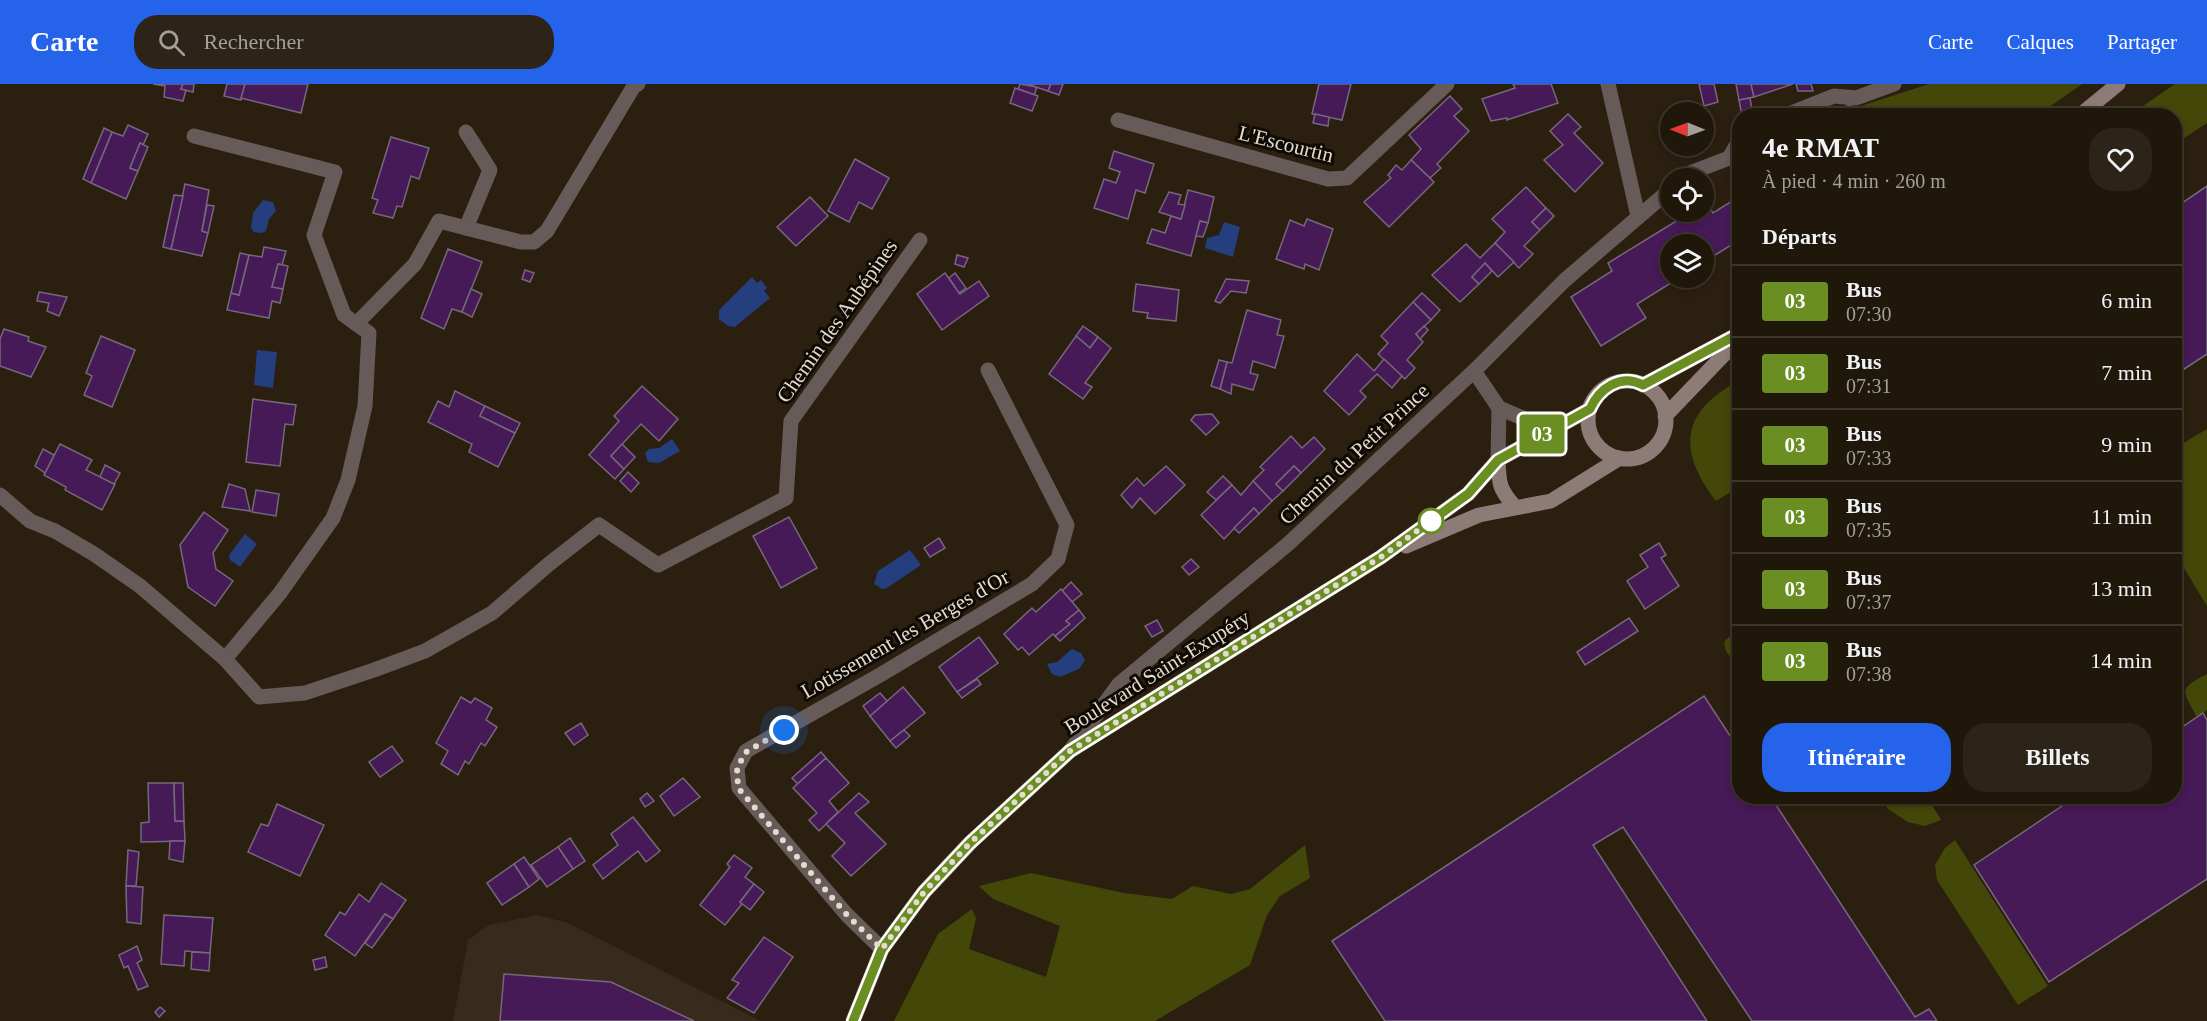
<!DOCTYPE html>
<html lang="fr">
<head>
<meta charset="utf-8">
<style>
	:root { --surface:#20170b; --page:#2d2419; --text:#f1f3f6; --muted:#a29f9d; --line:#3d362c; --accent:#2563eb }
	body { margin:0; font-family:Georgia,serif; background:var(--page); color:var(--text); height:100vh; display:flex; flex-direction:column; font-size:22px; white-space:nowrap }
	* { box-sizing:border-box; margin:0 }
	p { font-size:20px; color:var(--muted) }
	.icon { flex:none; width:33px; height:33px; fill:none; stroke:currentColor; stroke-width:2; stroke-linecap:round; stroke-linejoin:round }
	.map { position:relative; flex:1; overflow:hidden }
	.panel { position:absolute; left:1732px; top:24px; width:450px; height:696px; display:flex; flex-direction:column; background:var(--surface); border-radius:24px; box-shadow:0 3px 9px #0003,0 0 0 2px var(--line) }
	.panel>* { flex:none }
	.badge { padding:0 12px; border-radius:4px; font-size:21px; line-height:39px }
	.needle { width:39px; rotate:271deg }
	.buttons { position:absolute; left:1660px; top:18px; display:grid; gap:12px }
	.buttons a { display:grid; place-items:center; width:54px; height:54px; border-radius:50%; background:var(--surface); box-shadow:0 3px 9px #0003,0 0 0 2px var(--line); font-size:30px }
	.you { position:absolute; width:30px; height:30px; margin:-15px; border:4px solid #fff; border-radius:50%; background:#1a73e8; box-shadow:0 0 0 9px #1a73e833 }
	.map>.badge { position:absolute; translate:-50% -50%; box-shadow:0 0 0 3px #fff }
	h2 { padding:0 30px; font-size:22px; line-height:54px }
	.round { display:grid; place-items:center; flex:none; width:63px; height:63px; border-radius:24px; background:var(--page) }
	.head { display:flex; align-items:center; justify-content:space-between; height:102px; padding:0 30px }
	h1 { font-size:28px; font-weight:700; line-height:45px }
	.cta { display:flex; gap:12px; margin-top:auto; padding:12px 30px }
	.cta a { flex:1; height:69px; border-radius:24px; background:var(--accent); color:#fff; font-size:24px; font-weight:700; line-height:69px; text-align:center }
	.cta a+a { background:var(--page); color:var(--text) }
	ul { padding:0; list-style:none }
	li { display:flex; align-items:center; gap:18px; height:72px; padding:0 30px; border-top:2px solid var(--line) }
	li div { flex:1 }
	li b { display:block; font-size:22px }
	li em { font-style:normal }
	li .badge { min-width:66px; font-weight:700; text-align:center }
	header { display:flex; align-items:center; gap:36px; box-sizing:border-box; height:84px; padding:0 30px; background:var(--accent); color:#fff }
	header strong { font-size:28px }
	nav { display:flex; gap:33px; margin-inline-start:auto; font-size:21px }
	.search { width:420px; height:54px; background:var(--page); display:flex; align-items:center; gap:15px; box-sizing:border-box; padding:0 21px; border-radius:24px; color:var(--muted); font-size:22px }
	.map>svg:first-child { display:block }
	.industrial { fill:#382a1d }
	.green { fill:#434809 }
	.water { fill:#243e7e }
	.building { fill:#461957; stroke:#76687c; stroke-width:1.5 }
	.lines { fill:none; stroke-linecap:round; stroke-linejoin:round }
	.minor { stroke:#665b58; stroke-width:15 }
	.secondary { stroke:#8d7b77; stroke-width:15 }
	.line-casing { stroke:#fff; stroke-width:14 }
	.line { stroke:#6b8e23; stroke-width:9 }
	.walk { stroke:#e3dbd0; stroke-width:6; stroke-dasharray:0 10.8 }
	.stop-dot { fill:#fff; stroke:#6b8e23; stroke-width:3 }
	.labels { text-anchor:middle; stroke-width:6; stroke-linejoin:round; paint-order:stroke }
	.street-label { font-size:21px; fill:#e3dbd0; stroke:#0f0a04 }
</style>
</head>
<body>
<header>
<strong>Carte</strong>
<div class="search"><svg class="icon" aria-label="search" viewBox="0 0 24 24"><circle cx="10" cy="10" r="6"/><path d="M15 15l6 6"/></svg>Rechercher</div>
<nav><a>Carte</a><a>Calques</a><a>Partager</a></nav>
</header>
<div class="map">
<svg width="2207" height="937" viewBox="0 0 2207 937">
	<rect width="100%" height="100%" fill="#2b1f0f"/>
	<polygon class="industrial" points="538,831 568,839 761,937 453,937 468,856 489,841"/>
	<g class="green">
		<polygon points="1929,0 2082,0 2038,31 1859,31 1858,23"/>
		<polygon points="2175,0 2207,0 2207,39 2175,60 2175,32 2130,31"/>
		<path d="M1740,295v107l-24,15c-25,-33 -41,-71 -3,-103 8,-7 18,-13 27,-19z"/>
		<polygon points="2207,345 2207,522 2175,469 2175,364"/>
		<polygon points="1740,548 1740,588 1726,567 1724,558 1732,550"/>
		<path d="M2207,590v36l-10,7c-15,-27 -19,-28 10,-43z"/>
		<polygon points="1880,713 1927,713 1941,736 1925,742 1908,738 1888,725"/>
		<polygon points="1955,756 2048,902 2018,921 1937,796 1935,781 1945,764"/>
		<polygon points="1305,761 1310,794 1280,812 1267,831 1250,881 1155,937 894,937 938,850 972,825 976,834 969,865 1046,893 1060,842 993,815 979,802 1031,789 1124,809 1172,815 1193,802 1231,810 1250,805"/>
	</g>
	<g class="water">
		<polygon points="263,116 273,118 276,127 269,135 266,147 262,149 254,148 251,144 253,129"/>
		<polygon points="1224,138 1240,143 1233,173 1205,164 1207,154 1219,151"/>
		<polygon points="752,193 757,199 761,196 767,204 764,207 770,214 735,243 728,242 719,235 719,226"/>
		<polygon points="257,266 277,268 273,304 254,301"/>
		<polygon points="672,355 680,367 659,379 648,378 645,369 649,365 659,364"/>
		<polygon points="245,450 257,460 240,483 230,476 229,471"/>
		<polygon points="910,466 921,481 887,504 882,505 874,500 878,487"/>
		<polygon points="1072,565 1081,569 1085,576 1079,585 1060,593 1052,590 1047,580 1057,578"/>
	</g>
	<g class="building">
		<polygon points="153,0 183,0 181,5 186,6 183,17 164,13 165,2"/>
		<polygon points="183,0 194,0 193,8 181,5"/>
		<polygon points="227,0 245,0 241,16 224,12"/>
		<polygon points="245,0 308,0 301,29 241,14"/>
		<polygon points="1020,0 1037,3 1034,11 1018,5"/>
		<polygon points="1027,0 1051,0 1048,7"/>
		<polygon points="1051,0 1063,0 1059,11 1048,7"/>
		<polygon points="1319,0 1351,0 1342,36 1312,30"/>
		<polygon points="1513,0 1551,0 1558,19 1507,36 1507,34 1491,37 1482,15 1515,4"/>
		<polygon points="1699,0 1714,0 1718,18 1704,22"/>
		<polygon points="1736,0 1751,0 1754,13 1739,16"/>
		<polygon points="1751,0 1793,0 1754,13"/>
		<polygon points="1796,0 1811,0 1813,7 1798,7"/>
		<polygon points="1015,4 1038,12 1032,27 1010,19"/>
		<polygon points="1450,12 1462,25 1454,32 1469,47 1437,80 1441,84 1430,94 1411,76 1421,65 1409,51"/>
		<polygon points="1750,14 1753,32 1742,32 1739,16"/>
		<polygon points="1852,20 1853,32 1819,32 1819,29 1833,24 1834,27"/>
		<polygon points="1315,30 1329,33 1328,42 1313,39"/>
		<polygon points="1568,30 1581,43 1574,49 1603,79 1575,108 1544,76 1563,61 1550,47"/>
		<polygon points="128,41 148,50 143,61 140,59 130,84 138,87 126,115 91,99 112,48 123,52"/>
		<polygon points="104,44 112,48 91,99 83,95"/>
		<polygon points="391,53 429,64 419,95 411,92 402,123 397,122 393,134 373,129 378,116 372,114"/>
		<polygon points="140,59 148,63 138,87 130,84"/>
		<polygon points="1114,67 1154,80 1145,109 1136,106 1128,135 1094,124 1104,95 1116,99 1120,88 1109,84"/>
		<polygon points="855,75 889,94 872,125 859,118 849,138 828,127"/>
		<polygon points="1411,76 1434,98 1389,143 1364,118 1391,94 1388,91 1396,81 1402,86"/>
		<polygon points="185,100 209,106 202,147 208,149 202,172 171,165"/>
		<polygon points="2207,102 2207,270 2175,291 2175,124"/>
		<polygon points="1526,103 1546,124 1532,138 1540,146 1524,162 1533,170 1519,184 1495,159 1505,148 1492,135"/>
		<polygon points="1188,106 1214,113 1208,139 1200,137 1191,172 1147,159 1152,145 1165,149 1171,132 1181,135"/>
		<polygon points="1169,108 1181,111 1178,120 1185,121 1181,135 1159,128"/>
		<polygon points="174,111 183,112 171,165 163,163"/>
		<polygon points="1740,112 1740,174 1731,161 1704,178 1704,160 1671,160 1671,194 1679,194 1637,220 1646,234 1601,262 1571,213 1612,187 1608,179 1691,128 1704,128 1704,120 1707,118 1713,129"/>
		<polygon points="810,113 828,132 796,162 777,143"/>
		<polygon points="207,121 214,122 208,149 202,147"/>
		<polygon points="1546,124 1554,132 1540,146 1532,138"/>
		<polygon points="1307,135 1333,145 1319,186 1305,180 1304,185 1276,175 1290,136 1304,142"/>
		<polygon points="1200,137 1208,139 1203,153 1196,152"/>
		<polygon points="1495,159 1514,178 1498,193 1485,179 1472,193 1479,200 1460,218 1432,191 1466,160 1480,174"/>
		<polygon points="264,163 286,167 282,181 278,180 272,203 283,205 280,219 272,217 269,234 227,226 231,209 239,211 249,171 262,173"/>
		<polygon points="448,165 482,178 462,228 452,225 444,245 421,234"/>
		<polygon points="240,169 249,171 239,211 231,209"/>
		<polygon points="957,171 968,174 964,183 955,180"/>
		<polygon points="1485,179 1492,187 1479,200 1472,193"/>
		<polygon points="278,180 288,182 283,205 272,203"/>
		<polygon points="525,186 534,189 530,198 522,195"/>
		<polygon points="945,189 960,210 979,197 989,212 942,246 917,210"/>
		<polygon points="955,189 966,204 959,209 949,194"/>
		<polygon points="1226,195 1249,197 1246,209 1231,207 1220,219 1215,217"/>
		<polygon points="1136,200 1179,206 1176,237 1147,234 1148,229 1133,227"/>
		<polygon points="471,205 482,210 472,233 462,228"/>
		<polygon points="39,208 67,213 59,232 47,227 49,219 37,217"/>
		<polygon points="1422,209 1440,226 1431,236 1413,218"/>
		<polygon points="1413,218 1431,236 1416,250 1423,258 1407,276 1415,284 1405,295 1378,270 1388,259 1381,252"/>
		<polygon points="1247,226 1281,236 1277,251 1284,252 1275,284 1253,277 1250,289 1258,291 1253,306 1232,300 1231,310 1220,305 1227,278 1232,279"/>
		<polygon points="1083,242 1098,253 1090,264 1076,252"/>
		<polygon points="1424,242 1428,246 1420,255 1416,250"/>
		<polygon points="4,245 29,253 28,257 46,263 31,293 0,282 0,255"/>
		<polygon points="101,252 135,266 112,323 84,311 92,292 86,289"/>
		<polygon points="1076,252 1090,264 1098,253 1111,264 1085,299 1092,303 1083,315 1049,290"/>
		<polygon points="1357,270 1374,287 1384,275 1402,292 1392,304 1377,290 1360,307 1366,313 1349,331 1324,307"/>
		<polygon points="1219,276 1227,278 1220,305 1211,302"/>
		<polygon points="642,302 678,335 659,357 641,340 611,372 624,385 615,395 589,371 619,337 614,332"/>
		<polygon points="455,307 485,322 480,332 515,349 498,383 469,368 472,360 428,338 438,317 449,323"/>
		<polygon points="253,315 296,321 293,341 285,340 280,382 246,378"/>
		<polygon points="485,322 520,339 515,349 480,332"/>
		<polygon points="1212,330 1219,339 1206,351 1191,336 1195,331"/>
		<polygon points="1291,352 1302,364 1314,353 1325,365 1301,389 1294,382 1276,400 1283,407 1272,417 1253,397 1264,386 1260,383"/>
		<polygon points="60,360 92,376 86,386 115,400 102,426 65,406 66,403 44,391"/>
		<polygon points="622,360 635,373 624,385 611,372"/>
		<polygon points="43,365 54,371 45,389 35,382"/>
		<polygon points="105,381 120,389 114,400 100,393"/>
		<polygon points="1166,382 1185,401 1155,430 1140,414 1132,424 1121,411 1137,394 1144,402"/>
		<polygon points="1294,382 1301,389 1283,407 1276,400"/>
		<polygon points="628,388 639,399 631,408 620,397"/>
		<polygon points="1223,392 1232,401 1216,416 1207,408"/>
		<polygon points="1253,397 1272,417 1259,430 1254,424 1224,455 1201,431 1232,401 1241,411"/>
		<polygon points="229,400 245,405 250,427 222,423"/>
		<polygon points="256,406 279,410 276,432 252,428"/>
		<polygon points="1254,424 1259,430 1239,449 1234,444"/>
		<polygon points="204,428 228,446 213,469 216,485 233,497 215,522 188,503 180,461"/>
		<polygon points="789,433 817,484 781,504 753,452"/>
		<polygon points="939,454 945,464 930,473 924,464"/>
		<polygon points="1659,459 1666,471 1661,474 1679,502 1645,525 1627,497 1648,483 1640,471"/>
		<polygon points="1191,475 1199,483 1189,491 1182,483"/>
		<polygon points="1071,498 1082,510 1072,518 1062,507"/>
		<polygon points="1061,505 1079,526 1066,537 1070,540 1055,552 1053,550 1029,571 1022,563 1018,566 1004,550 1032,524 1036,528"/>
		<polygon points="1079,526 1085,534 1060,557 1055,552 1070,540 1066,537"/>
		<polygon points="1629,534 1638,547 1585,581 1577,568"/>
		<polygon points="1157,536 1163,547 1152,553 1145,542"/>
		<polygon points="979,553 998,579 957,608 939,583"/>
		<polygon points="977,595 981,600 962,614 957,608"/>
		<polygon points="903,603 925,629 890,657 870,632"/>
		<polygon points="880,609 887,617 870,632 863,622"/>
		<polygon points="1704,612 1740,667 1740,712 1770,712 1915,933 1929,925 1937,937 1752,937 1623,743 1593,761 1707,937 1385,937 1332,857"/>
		<polygon points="461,613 471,619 475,614 492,624 486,636 497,643 485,662 481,659 469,680 465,677 458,691 441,680 448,667 436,659"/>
		<polygon points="2203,629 2207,636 2207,795 2049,898 1974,781 2077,712 2175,712 2175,648"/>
		<polygon points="581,639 588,651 574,661 565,649"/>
		<polygon points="904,646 910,652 896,664 890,657"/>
		<polygon points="392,662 403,677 380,693 369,678"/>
		<polygon points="821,668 826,674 798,700 792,694"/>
		<polygon points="826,674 849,699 829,717 838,728 819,747 809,736 817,729 793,704"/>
		<polygon points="683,694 700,713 674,732 660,712"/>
		<polygon points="148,699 174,699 175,737 184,737 185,757 141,758 141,739 149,738"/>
		<polygon points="174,699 183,699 184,737 175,737"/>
		<polygon points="647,709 654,717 645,723 640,715"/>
		<polygon points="859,709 869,718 855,729 886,760 851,792 832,772 845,759 826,740"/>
		<polygon points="277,720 324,741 300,792 248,768 261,740 268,742"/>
		<polygon points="633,733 660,767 646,778 638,767 603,795 593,781 618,761 611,750"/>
		<polygon points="570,754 585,777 573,785 558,763"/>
		<polygon points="170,757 185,757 183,778 169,775"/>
		<polygon points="558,763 573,785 547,803 531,781"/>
		<polygon points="128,766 139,768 136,802 126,802"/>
		<polygon points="734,771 752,784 745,793 754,800 740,818 742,820 725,841 700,821 730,783 727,780"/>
		<polygon points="524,773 539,795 529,803 514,780"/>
		<polygon points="514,780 529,803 502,821 487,799"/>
		<polygon points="381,799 406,816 393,835 385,830 355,872 325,851 340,828 345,831 359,810 369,818"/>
		<polygon points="754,800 764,808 750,826 740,818"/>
		<polygon points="126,802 143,803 141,840 127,838"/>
		<polygon points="385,830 393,835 372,864 365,859"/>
		<polygon points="164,831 213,834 210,869 185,867 184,882 161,880"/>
		<polygon points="764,853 793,873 754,929 727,914 739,899 732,896"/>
		<polygon points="137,862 142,876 137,879 148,902 138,906 128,882 124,884 119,871"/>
		<polygon points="192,868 210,869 209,887 191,885"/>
		<polygon points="325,873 327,883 315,886 313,876"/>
		<polygon points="504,890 611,898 694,937 500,937"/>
		<polygon points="160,923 165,927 159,933 155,928"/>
	</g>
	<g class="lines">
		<g class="minor">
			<polyline points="1608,0 1638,132"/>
			<polyline points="1784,32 1834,12 1856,14 1894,0"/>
			<polyline points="1118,36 1328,95 1347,94 1447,0"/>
			<polyline points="194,52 335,88 314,151 344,231 369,249 365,322 348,396 333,434 280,509 225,575"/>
			<polyline points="1684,94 1690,89 1729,74 1740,55"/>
			<polyline points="466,144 490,86 466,48"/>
			<polyline points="356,240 415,180 439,137 521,158 534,158 547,147 634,2 638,0"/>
			<polyline points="1474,287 1499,324 1551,346"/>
			<polyline points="1498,376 1499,324"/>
			<polyline points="0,411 30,437 55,447 94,470 140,502 225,575 259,613 305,609 374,586 425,567 492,529 549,480 599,441 658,481 786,414 791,337 920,156"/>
			<polyline points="1070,667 1119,600 1288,460 1474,287 1565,196 1671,105"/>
			<polyline points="882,865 847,831 739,704 737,684 746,667 880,591 1032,500 1058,475 1067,441 988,286"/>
		</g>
		<g class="secondary">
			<polyline points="2079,32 2118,0"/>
			<circle cx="1627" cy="336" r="39"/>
			<polyline points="1643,301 1740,249"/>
			<polyline points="1665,332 1738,256"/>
			<path d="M1498,376c1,24 1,29 17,47"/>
			<polyline points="1406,462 1479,431 1551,417 1620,374"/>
			<polyline points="853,937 882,865 924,808 970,759 1070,667 1381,473 1468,410 1498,376 1590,325"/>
		</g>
	</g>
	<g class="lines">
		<g class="line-casing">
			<path id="line" d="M853,937l29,-72 42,-57 46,-49 100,-92 311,-194 87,-63 30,-34 92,-51c9,-20 30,-36 53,-24l97,-52"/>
		</g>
		<use href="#line" class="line"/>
		<polyline class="walk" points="784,646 746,668 737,684 738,704 847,831 882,865 924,808 970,759 1070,667 1381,473 1431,437"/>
	</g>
	<circle class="stop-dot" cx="1431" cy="437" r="12"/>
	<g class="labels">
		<g class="street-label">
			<text transform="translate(1286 60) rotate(14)" y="7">L'Escourtin</text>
			<text transform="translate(837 237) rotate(-55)" y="7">Chemin des Aubépines</text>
			<text transform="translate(1354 370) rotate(-43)" y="7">Chemin du Petit Prince</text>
			<text transform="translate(905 550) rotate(-30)" y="7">Lotissement les Berges d'Or</text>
			<text transform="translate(1157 588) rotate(-32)" y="7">Boulevard Saint-Exupéry</text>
		</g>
	</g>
</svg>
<div class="buttons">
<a><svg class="needle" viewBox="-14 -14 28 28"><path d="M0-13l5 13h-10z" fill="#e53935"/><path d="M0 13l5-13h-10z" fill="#a29f9d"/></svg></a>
<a><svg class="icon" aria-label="locate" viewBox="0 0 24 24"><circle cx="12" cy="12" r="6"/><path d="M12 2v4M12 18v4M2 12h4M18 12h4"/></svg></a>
<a><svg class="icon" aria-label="layers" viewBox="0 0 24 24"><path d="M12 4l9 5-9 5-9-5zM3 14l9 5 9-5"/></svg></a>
</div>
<div class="you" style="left:784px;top:646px"></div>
<b class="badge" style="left:1542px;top:350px;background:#6b8e23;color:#fff">03</b>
<section class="panel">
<div class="head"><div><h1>4e RMAT</h1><p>À pied · 4 min · 260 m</p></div><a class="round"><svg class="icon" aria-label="heart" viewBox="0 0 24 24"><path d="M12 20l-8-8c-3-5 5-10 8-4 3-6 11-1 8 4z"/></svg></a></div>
<h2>Départs</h2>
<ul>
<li><span class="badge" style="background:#6b8e23;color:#fff">03</span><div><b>Bus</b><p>07:30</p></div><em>6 min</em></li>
<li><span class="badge" style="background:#6b8e23;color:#fff">03</span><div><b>Bus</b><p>07:31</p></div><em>7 min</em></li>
<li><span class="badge" style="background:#6b8e23;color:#fff">03</span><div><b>Bus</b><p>07:33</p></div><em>9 min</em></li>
<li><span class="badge" style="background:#6b8e23;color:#fff">03</span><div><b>Bus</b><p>07:35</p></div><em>11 min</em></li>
<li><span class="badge" style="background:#6b8e23;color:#fff">03</span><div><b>Bus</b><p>07:37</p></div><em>13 min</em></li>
<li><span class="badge" style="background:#6b8e23;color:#fff">03</span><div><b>Bus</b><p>07:38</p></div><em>14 min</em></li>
</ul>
<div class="cta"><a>Itinéraire</a><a>Billets</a></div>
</section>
</div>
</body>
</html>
